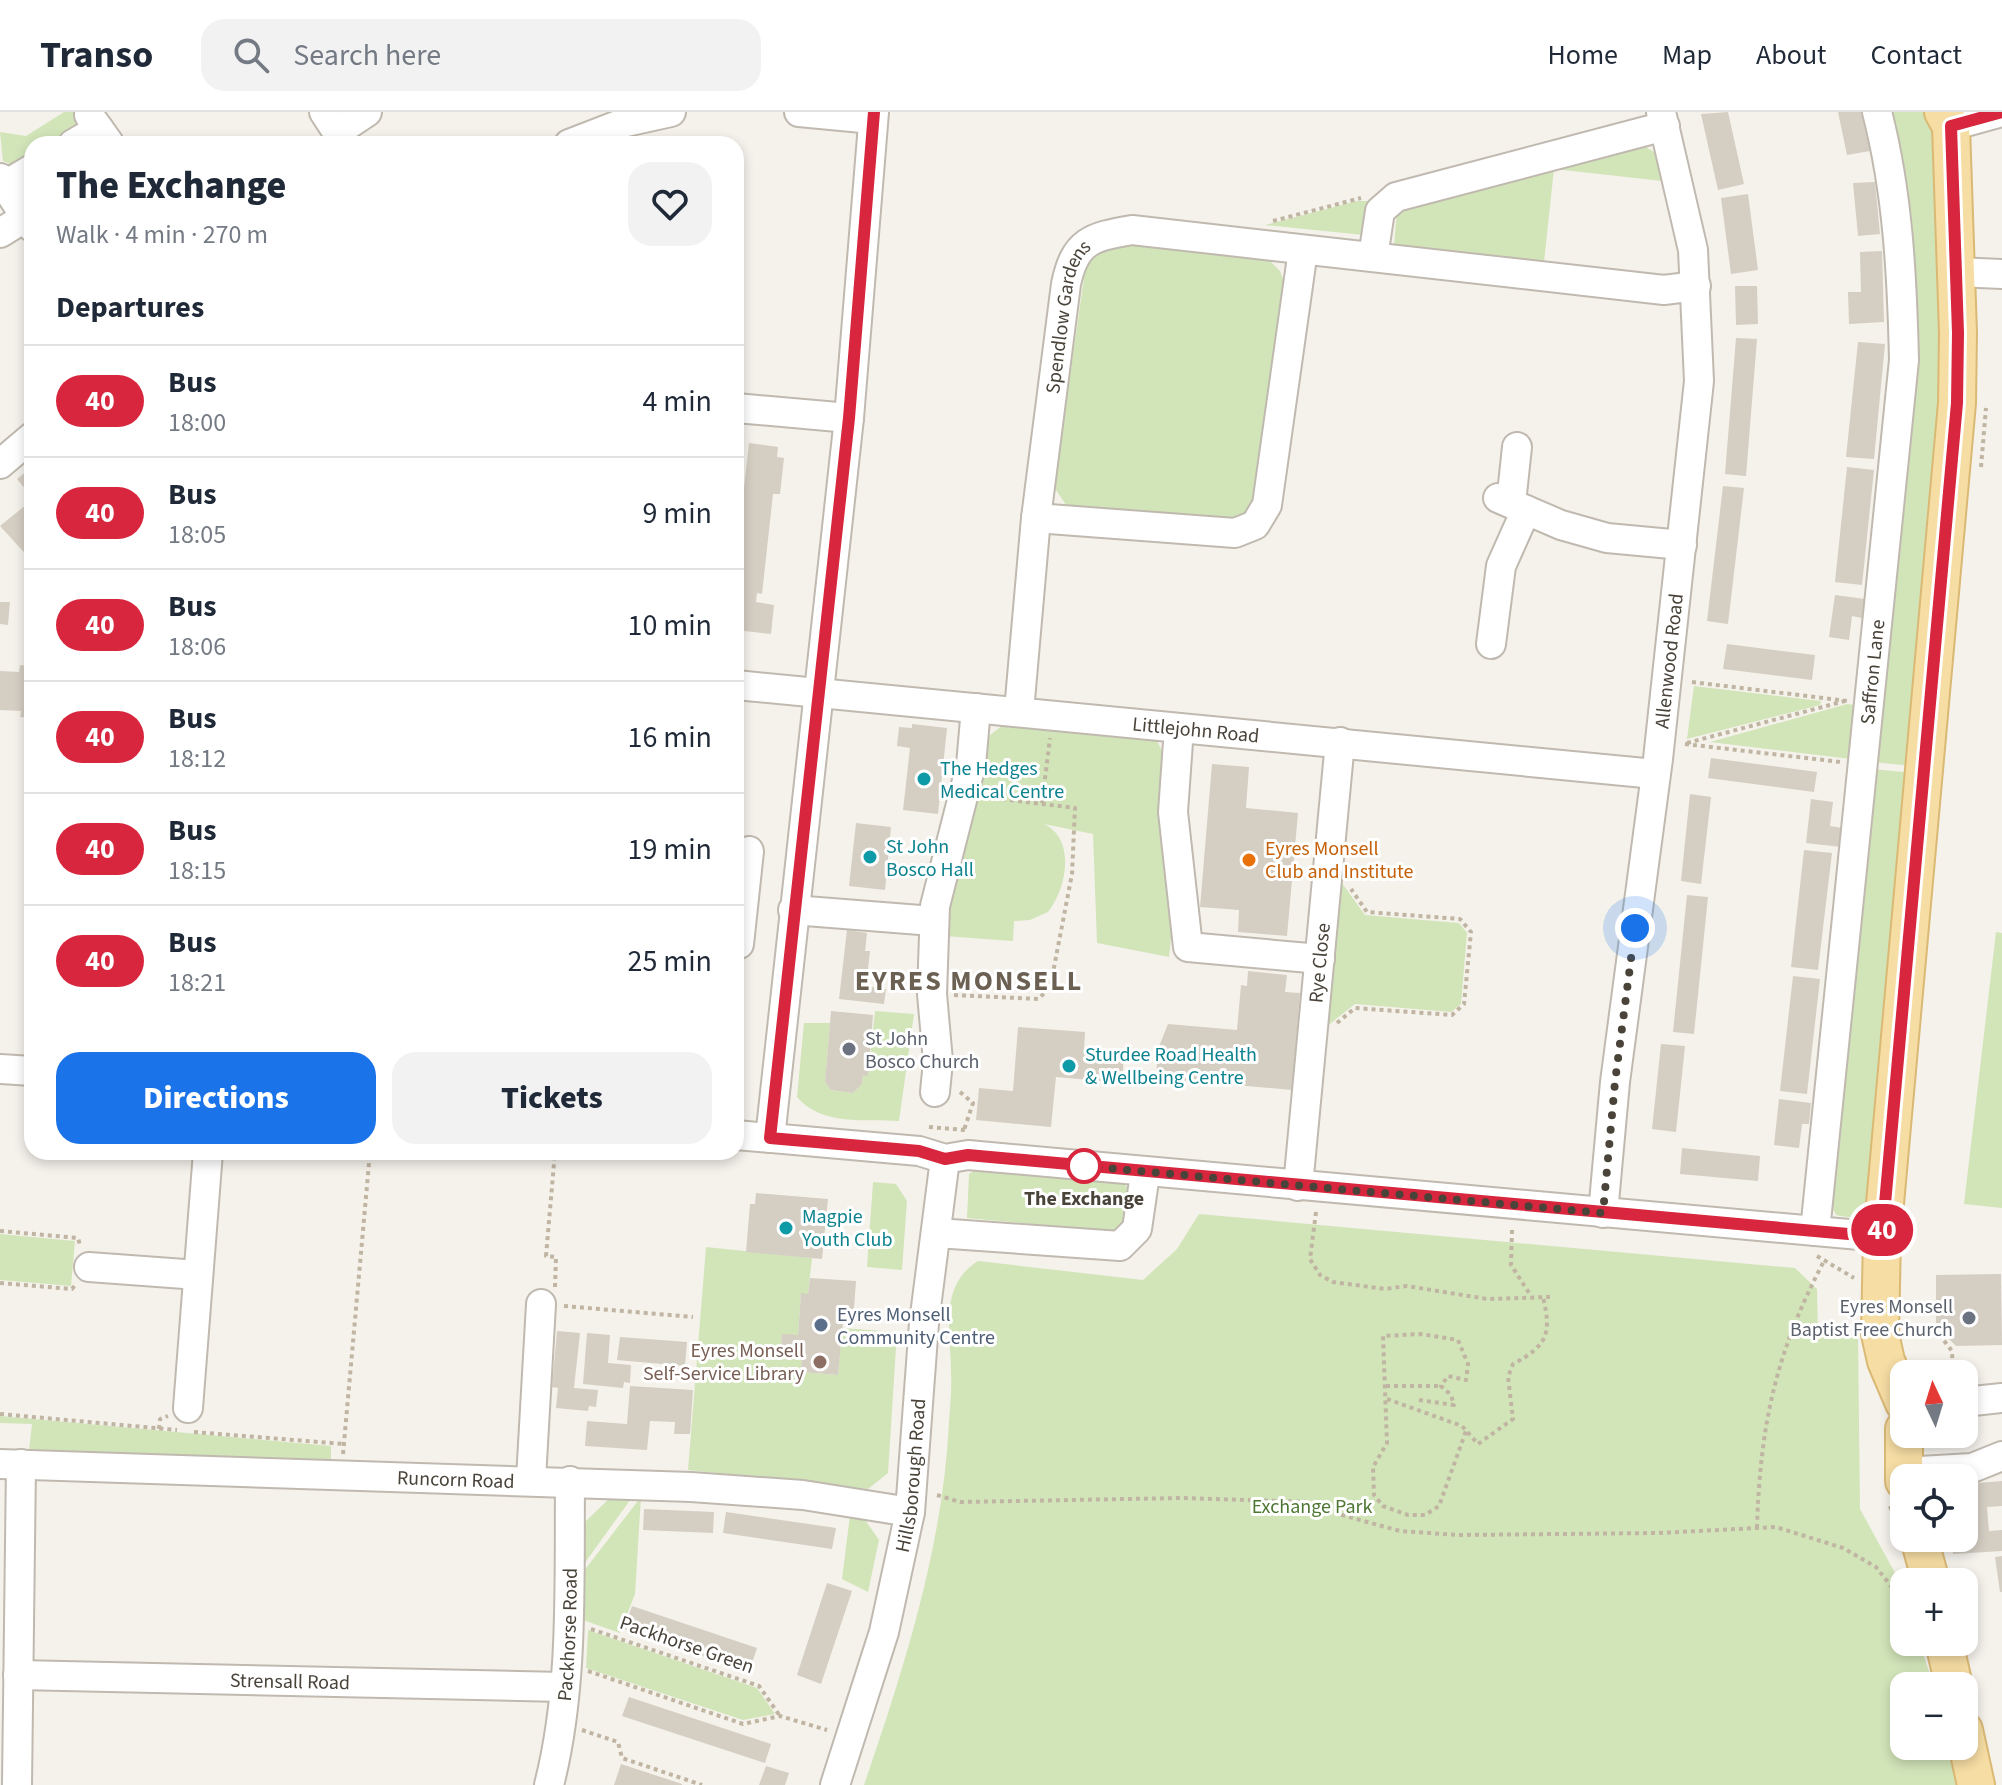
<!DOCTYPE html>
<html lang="en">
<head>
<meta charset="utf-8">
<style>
	:root { --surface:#fff; --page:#f2f2f3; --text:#1f2937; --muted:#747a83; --line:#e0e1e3; --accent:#1a73e8 }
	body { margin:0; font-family:"Source Sans 3",sans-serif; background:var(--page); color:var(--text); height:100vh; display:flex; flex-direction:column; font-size:30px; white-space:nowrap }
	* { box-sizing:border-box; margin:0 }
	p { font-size:26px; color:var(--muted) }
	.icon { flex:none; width:44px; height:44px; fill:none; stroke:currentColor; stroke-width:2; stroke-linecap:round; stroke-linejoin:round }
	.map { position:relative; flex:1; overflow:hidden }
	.drawer { position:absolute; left:24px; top:24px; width:720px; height:1024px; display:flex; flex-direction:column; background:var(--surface); border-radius:24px; box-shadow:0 4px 12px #0003 }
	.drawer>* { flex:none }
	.badge { padding:0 16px; border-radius:26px; font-size:28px; line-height:52px }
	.needle { width:52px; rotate:356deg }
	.tools { position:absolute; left:1890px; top:1248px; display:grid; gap:16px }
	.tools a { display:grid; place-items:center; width:88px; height:88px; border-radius:16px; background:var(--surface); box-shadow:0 4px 12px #0003; font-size:40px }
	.you { position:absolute; width:40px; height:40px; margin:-20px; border:6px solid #fff; border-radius:50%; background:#1a73e8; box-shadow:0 0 0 12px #1a73e833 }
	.map>.badge { position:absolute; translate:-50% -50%; box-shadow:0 0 0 4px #fff }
	h2 { padding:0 32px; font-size:30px; line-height:72px }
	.round { display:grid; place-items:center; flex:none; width:84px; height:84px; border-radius:24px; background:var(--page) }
	.headline { display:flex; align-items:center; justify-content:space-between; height:136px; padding:0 32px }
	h1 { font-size:38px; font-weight:800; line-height:60px }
	.action { display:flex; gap:16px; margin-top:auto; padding:16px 32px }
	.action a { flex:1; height:92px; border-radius:24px; background:var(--accent); color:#fff; font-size:32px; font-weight:800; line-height:92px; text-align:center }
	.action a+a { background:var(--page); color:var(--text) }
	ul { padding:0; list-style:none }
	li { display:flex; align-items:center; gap:24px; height:112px; padding:0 32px; border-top:2px solid var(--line) }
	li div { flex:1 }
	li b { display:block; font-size:30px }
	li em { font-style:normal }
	li .badge { min-width:88px; font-weight:700; text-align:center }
	header { display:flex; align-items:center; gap:48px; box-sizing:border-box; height:112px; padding:0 40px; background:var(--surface); border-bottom:2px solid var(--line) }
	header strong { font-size:38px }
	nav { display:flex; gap:44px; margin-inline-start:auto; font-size:28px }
	.search { width:560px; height:72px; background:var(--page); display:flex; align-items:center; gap:20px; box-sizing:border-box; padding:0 28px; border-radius:24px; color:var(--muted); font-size:30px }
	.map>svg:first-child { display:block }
	.green { fill:#d2e5b9 }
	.building { fill:#d5cec3 }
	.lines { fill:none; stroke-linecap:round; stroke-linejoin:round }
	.minor-casing { stroke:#c0b9af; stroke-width:32 }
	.major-casing { stroke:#dab975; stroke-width:40 }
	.path { stroke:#c0b5a2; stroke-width:4; stroke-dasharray:4 4; stroke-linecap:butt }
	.minor { stroke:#fff; stroke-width:28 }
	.major { stroke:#f6dda4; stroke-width:36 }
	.line-casing { stroke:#fff; stroke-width:18 }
	.line { stroke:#d7263d; stroke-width:12 }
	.walk { stroke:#49433a; stroke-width:8; stroke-dasharray:0 14.4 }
	.culture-dot { fill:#0f9aa8; stroke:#fff; stroke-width:3 }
	.food-dot { fill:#e8710a; stroke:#fff; stroke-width:3 }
	.worship-dot { fill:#6b7280; stroke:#fff; stroke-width:3 }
	.stop-dot { fill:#fff; stroke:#d7263d; stroke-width:4 }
	.service-dot { fill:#5c6f8a; stroke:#fff; stroke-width:3 }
	.education-dot { fill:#8d6e63; stroke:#fff; stroke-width:3 }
	.labels { text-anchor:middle; stroke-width:6; stroke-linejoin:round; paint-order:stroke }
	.street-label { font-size:20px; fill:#49433a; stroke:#fff }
	.culture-label { font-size:20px; fill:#0d838f; stroke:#fff; text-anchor:start }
	.food-label { font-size:20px; fill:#c56008; stroke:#fff; text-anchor:start }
	.worship-label { font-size:20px; fill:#5b616d; stroke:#fff; text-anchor:start }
	.stop-label { font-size:20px; font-weight:bold; fill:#49433a; stroke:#fff }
	.service-label { font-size:20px; fill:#4e5e75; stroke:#fff; text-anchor:start }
	.education-label { font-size:20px; fill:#785e54; stroke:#fff; text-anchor:end }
	.park-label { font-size:20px; fill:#4d7632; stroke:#fff }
	.district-label { font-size:28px; font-weight:bold; letter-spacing:2px; fill:#6b6052; stroke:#fff }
</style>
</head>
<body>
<header>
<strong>Transo</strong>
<div class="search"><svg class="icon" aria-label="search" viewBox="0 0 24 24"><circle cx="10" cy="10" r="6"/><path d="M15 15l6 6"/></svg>Search here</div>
<nav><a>Home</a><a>Map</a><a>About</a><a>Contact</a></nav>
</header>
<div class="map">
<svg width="2002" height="1673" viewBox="0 0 2002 1673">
	<rect width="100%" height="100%" fill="#f5f2ec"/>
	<g class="green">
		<polygon points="64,0 89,0 61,32 32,32 32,50 15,54 3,49 0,20 26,24"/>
		<polygon points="1889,0 1927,0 1937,30 1948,175 1913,654 1872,650 1892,472"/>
		<polygon points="1637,30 1665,46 1671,70 1554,57 1544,150 1394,134 1397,98"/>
		<polygon points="1357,89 1372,89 1364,123 1265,113"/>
		<polygon points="1126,130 1264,143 1280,159 1285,172 1261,391 1249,405 1226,414 1070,399 1054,375 1086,152 1109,134"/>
		<polygon points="1694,574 1821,589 1820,593 1687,627"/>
		<polygon points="1847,592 1857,593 1851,647 1710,630"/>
		<path d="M1003,613l149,6 13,26 9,155 -5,45 -72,-14 -4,-109 -49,-10c32,15 23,64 4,88l-18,8 -16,1 -1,20 -69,-5 2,-47 39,-150z"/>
		<path d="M1872,657l42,4 -41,433c-12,12 -20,13 -37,9l-7,-14z"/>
		<polygon points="1339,767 1365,803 1459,811 1467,821 1461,892 1451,900 1355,892 1326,915"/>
		<polygon points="1996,820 2002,821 2002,1096 1964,1092"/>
		<path d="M875,899l39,3 -15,107c-34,-2 -78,5 -102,-24l7,-74h26l-5,59 6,8 22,3 9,-9 1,-9h5z"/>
		<polygon points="980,1054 1122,1069 1134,1084 1121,1120 967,1106 969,1062"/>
		<polygon points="873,1070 896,1072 907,1089 902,1158 867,1155"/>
		<path d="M1199,1102l596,54 22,21 1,41 40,4 2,175 34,62 10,28v43h15l15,44h-30v60h45l9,39h-1094c40,-117 79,-238 85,-363 1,-16 3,-33 2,-49 0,-40 -13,-87 27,-112l165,19 34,-31z"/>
		<polygon points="0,1122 75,1129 71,1174 0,1168"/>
		<polygon points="706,1135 812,1146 808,1182 801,1182 798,1223 782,1223 781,1235 795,1236 802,1242 801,1260 838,1263 842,1216 897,1220 888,1361 868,1377 688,1358"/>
		<polygon points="0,1304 331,1334 331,1349 29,1338 32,1312 0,1311"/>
		<polygon points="613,1383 633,1384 584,1452 585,1410"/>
		<polygon points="641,1385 635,1482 620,1521 583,1508 583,1460"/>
		<polygon points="850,1403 863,1405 879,1428 868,1480 842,1467"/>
		<polygon points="588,1518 757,1576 775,1602 743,1608 586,1556"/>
	</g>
	<g class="building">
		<polygon points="1728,0 1744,72 1718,78 1701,2"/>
		<polygon points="1838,0 1861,0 1870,39 1847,43"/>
		<polygon points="1875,70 1880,122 1858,124 1853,71"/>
		<polygon points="1748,82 1758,158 1731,162 1721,86"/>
		<polygon points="1882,139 1884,210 1849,212 1848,180 1861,180 1860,140"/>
		<polygon points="1735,174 1757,174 1758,212 1736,213"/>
		<polygon points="1736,226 1757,227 1746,364 1725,362"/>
		<polygon points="1858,230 1885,232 1874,347 1846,345"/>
		<polygon points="749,331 778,335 777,345 784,346 780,382 773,382 762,482 757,481 756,490 774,493 771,522 736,518 736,450"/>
		<polygon points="32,355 32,385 17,367"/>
		<polygon points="1847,355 1874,358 1862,473 1835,470"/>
		<polygon points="1723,374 1744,376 1728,512 1707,509"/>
		<polygon points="27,392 32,398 32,449 0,414"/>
		<polygon points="1835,483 1865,487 1862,506 1852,504 1849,528 1829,525"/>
		<polygon points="0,490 10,490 8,513 0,512"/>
		<polygon points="1727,532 1815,543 1812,568 1723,557"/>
		<polygon points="20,553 32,554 32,606 20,605 21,599 0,598 0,559 19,560"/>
		<polygon points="912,612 947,616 938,702 903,698 910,636 897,634 899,615 912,616"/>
		<polygon points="1711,646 1817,660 1814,680 1708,666"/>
		<polygon points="1212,652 1249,655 1246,696 1298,701 1287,824 1238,820 1239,798 1200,795"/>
		<polygon points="1690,682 1711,685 1701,772 1681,769"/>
		<polygon points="1811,687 1833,690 1830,714 1843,716 1841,735 1806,731"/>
		<polygon points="856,711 891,715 885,778 849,774"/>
		<polygon points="1804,738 1832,741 1818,858 1791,855"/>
		<polygon points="1687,783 1708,785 1694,922 1673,920"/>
		<polygon points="847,818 867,821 865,839 870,839 866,874 886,877 884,892 839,887"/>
		<polygon points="1248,859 1287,863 1285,880 1300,881 1292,978 1156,966 1158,937 1168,912 1237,918 1241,873 1247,874"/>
		<polygon points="1793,864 1820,867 1807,982 1780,979"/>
		<polygon points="831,899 873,903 868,964 863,963 862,972 853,981 831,978 825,970"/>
		<polygon points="1018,915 1085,920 1084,939 1124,943 1122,971 1056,965 1051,1015 976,1008 979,976 1013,979"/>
		<polygon points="1661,932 1685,934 1676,1020 1652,1017"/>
		<polygon points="1779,987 1811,991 1809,1012 1802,1012 1799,1036 1774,1033"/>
		<polygon points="1682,1036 1760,1044 1758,1069 1680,1062"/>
		<polygon points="756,1081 828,1087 822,1147 746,1140 750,1092 755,1092"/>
		<polygon points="2001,1162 2002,1233 1956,1234 1936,1214 1936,1163"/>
		<polygon points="810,1166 856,1169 853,1211 843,1210 838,1263 801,1260 802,1242 795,1241 795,1236 781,1235 782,1222 798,1223 801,1181 808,1182"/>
		<polygon points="557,1219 580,1221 574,1276 598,1278 596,1295 589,1294 588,1299 556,1296 558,1276 552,1275"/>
		<polygon points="587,1221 610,1223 608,1251 631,1253 630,1271 624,1270 623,1276 583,1272"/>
		<polygon points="620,1225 687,1230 685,1254 617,1248"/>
		<polygon points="630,1274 693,1278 690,1322 674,1322 675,1310 650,1309 647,1338 585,1334 587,1309 627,1312"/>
		<polygon points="2002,1369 2002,1394 1987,1395 1989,1419 2002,1418 2002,1439 1953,1442 1952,1426 1964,1426 1964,1372"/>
		<polygon points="644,1397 714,1400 713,1421 643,1418"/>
		<polygon points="726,1400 836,1416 832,1437 723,1421"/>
		<polygon points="2002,1444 2002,1480 2000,1480 1995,1445"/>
		<polygon points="827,1471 852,1479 821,1572 797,1563"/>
		<polygon points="632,1494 757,1536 749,1560 624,1517"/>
		<polygon points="629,1585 771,1632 765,1651 622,1604"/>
		<polygon points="621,1652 682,1672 682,1673 614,1673"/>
		<polygon points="766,1654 789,1661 785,1673 759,1673"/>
	</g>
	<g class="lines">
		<g class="minor-casing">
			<g id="minor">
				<polyline points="324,0 345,32"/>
				<polyline points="799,0 873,7"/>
				<polyline points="89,3 109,31"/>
				<polyline points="1951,14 2002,0"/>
				<polyline points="337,20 367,0"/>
				<polyline points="73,32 99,17"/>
				<polyline points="569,32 626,10 671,0"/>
				<polyline points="0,66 32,115"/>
				<polyline points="5,73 32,57"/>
				<polyline points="0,121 26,105"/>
				<polyline points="1373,145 1380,99 1396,85 1665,14"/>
				<polyline points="1956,160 2002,162"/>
				<polyline points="736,296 849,306"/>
				<polyline points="0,352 32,325"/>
				<polyline points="1498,386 1561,413 1607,426 1682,433"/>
				<polyline points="1511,391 1517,335"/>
				<polyline points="1036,406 1235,421 1255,413 1267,393 1303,138"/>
				<polyline points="1491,532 1501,454 1526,398"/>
				<path id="s1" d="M736,573l919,89"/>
				<path id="s2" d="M1019,599l17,-193 30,-234c9,-43 25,-47 66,-54l532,60 32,-4"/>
				<polyline points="1179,616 1173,700 1188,835 1320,847"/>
				<polyline points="793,798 933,809"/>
				<polyline points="739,832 749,739"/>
				<polyline points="0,957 32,959"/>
				<polyline points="935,980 938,949 932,882 935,794 971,653 976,596"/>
				<polyline points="736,1023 919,1039 945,1047 968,1043 1882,1125"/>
				<polyline points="770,1026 849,306 874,0"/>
				<path id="s3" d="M1298,1074l42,-444"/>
				<path id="s4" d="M1603,1101l12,-131 43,-323 41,-378 -6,-131 -32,-138"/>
				<path id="s5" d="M1815,1119l89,-871c-2,-84 -6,-167 -27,-248"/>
				<polyline points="937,1121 1120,1134 1137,1117 1145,1062"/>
				<polyline points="89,1155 198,1163"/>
				<polyline points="1964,1290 2002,1286"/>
				<polyline points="188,1296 208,1040"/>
				<path id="s6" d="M0,1352l691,23 112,8 107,17"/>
				<polyline points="1902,1360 1972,1356 2002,1344"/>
				<polyline points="531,1367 541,1192"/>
				<path id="s7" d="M18,1563l545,12"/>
				<polyline points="17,1673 21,1352"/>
				<path id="s8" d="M549,1673c25,-98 20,-203 21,-304"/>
				<path id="s9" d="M835,1673l49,-153 26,-120 14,-189 21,-164"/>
			</g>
		</g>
		<g class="major-casing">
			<g id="major">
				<polyline points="1904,1291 1886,1249 1880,1222 1882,1125 1957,291 1958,221 1951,14 1943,0"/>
				<polyline points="1904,1317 1904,1369"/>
				<polyline points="1919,1426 1931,1470"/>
				<polyline points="1944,1530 1954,1574"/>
				<polyline points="1964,1618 1976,1673"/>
			</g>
		</g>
		<g class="path">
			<polyline points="1273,109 1361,86"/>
			<polyline points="1981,355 1986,296"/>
			<polyline points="1692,570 1848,589"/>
			<polyline points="1687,631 1845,589"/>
			<polyline points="1685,632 1841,650"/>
			<polyline points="1042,691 1050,626"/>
			<polyline points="954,883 1038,887 1050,876 1072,762 1075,696 986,685"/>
			<polyline points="1337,911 1355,896 1452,903 1464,892 1471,820 1460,807 1367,800 1351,777"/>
			<polyline points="960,980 973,991 964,1018"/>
			<polyline points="929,1015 965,1018"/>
			<polyline points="673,1040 727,1045"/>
			<polyline points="1316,1100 1310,1147 1320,1163 1333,1170 1385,1177 1407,1174 1487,1187 1550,1185"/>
			<polyline points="1512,1118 1511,1153 1531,1184"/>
			<polyline points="0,1119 78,1126 80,1133"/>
			<polyline points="1817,1144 1854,1166"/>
			<polyline points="0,1171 72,1177 76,1172"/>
			<polyline points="555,1175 556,1145 546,1144 555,1040"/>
			<polyline points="564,1194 693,1205"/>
			<polyline points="853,1205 901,1209"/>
			<polyline points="1908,1219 1938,1221 1952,1239 1953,1262"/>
			<polyline points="1386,1274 1441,1274"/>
			<path d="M1387,1287l75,27 16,18 35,-25 -5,-42 5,-13c34,-18 39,-30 30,-67"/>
			<polyline points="1419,1288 1454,1293 1451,1283 1441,1274 1448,1264 1466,1268 1468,1252 1458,1228 1421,1222 1383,1224 1387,1331 1373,1355 1374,1383 1383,1394 1408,1403 1425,1403 1439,1394 1466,1319"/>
			<polyline points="0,1302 177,1318"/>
			<polyline points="159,1317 160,1307 168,1304"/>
			<polyline points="194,1320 344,1332"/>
			<polyline points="1938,1335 1941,1322"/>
			<polyline points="343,1342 370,1040"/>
			<polyline points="937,1383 960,1390 1182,1386 1310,1390 1342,1403 1400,1419 1458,1423 1659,1421 1776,1415 1843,1436 1876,1455 1898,1483 1904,1483"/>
			<polyline points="1890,1394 1896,1412"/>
			<path d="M1757,1416c3,-103 19,-176 67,-267"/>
			<polyline points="591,1517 759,1574 780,1604"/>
			<polyline points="588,1559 743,1612 780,1604 827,1618"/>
			<polyline points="582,1618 618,1630 622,1646 702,1673"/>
		</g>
		<use href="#minor" class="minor"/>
		<use href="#major" class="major"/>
	</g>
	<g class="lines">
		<g class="line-casing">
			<polyline id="line" points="874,0 849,306 770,1026 919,1039 945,1047 968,1043 1882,1125 1957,291 1958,221 1951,14 2002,0"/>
		</g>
		<use href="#line" class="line"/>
		<polyline class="walk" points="1084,1054 1603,1101 1615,970 1635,816"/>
	</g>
	<g class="culture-dot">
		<circle cx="924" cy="667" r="8"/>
		<circle cx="870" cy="745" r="8"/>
		<circle cx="1069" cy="954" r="8"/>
		<circle cx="786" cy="1116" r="8"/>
	</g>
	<circle class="food-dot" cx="1249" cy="748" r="8"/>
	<g class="worship-dot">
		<circle cx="849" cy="937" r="8"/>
		<circle cx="1969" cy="1206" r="8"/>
	</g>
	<circle class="stop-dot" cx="1084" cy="1054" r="16"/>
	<circle class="service-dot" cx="821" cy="1213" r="8"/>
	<circle class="education-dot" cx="820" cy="1250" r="8"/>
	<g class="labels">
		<g class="street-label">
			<text dy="7" stroke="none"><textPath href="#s2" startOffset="398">Spendlow Gardens</textPath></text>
			<text dy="7" stroke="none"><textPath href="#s4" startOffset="556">Allenwood Road</textPath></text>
			<text dy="7" stroke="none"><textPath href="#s5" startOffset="562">Saffron Lane</textPath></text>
			<text dy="7" stroke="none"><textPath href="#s1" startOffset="462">Littlejohn Road</textPath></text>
			<text dy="7" stroke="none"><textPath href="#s3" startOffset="224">Rye Close</textPath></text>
			<text dy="7" stroke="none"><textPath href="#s6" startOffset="456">Runcorn Road</textPath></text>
			<text dy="7" stroke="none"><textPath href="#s9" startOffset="320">Hillsborough Road</textPath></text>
			<text dy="7" stroke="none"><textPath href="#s8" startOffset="152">Packhorse Road</textPath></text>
			<text transform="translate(687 1532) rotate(19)" y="7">Packhorse Green</text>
			<text dy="7" stroke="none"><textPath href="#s7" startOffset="272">Strensall Road</textPath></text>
		</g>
		<g class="culture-label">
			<text x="940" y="663">The Hedges<tspan x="940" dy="23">Medical Centre</tspan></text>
			<text x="886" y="741">St John<tspan x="886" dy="23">Bosco Hall</tspan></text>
			<text x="1085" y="949">Sturdee Road Health<tspan x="1085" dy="23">&amp; Wellbeing Centre</tspan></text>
			<text x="802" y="1111">Magpie<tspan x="802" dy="23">Youth Club</tspan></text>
		</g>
		<g class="food-label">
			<text x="1265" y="743">Eyres Monsell<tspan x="1265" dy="23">Club and Institute</tspan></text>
		</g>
		<g class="worship-label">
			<text x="865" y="933">St John<tspan x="865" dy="23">Bosco Church</tspan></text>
			<text x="1953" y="1201" text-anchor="end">Eyres Monsell<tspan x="1953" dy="23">Baptist Free Church</tspan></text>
		</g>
		<g class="stop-label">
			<text x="1084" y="1093">The Exchange</text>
		</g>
		<g class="service-label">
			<text x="837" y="1209">Eyres Monsell<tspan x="837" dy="23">Community Centre</tspan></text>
		</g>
		<g class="education-label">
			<text x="804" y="1245">Eyres Monsell<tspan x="804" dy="23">Self-Service Library</tspan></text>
		</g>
		<g class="park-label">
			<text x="1312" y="1401">Exchange Park</text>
		</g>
		<g class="district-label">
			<text x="969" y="878">EYRES MONSELL</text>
		</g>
	</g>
</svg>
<div class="tools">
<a><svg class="needle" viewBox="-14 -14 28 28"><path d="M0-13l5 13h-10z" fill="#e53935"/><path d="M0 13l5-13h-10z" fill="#747a83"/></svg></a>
<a><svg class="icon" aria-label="locate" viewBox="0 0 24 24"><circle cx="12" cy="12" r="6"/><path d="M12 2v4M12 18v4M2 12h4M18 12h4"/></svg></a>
<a>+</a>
<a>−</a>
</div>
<div class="you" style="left:1635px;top:816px"></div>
<b class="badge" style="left:1882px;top:1118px;background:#d7263d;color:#fff">40</b>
<section class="drawer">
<div class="headline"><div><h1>The Exchange</h1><p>Walk · 4 min · 270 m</p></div><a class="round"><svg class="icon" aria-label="heart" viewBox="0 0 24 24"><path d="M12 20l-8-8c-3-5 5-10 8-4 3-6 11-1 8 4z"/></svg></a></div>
<h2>Departures</h2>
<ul>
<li><span class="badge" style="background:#d7263d;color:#fff">40</span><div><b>Bus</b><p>18:00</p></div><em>4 min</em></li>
<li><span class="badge" style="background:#d7263d;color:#fff">40</span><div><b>Bus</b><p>18:05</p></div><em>9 min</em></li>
<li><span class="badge" style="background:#d7263d;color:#fff">40</span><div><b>Bus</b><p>18:06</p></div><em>10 min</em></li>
<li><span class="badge" style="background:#d7263d;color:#fff">40</span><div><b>Bus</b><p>18:12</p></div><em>16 min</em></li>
<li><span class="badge" style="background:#d7263d;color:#fff">40</span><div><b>Bus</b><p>18:15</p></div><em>19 min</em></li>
<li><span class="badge" style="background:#d7263d;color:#fff">40</span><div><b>Bus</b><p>18:21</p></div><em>25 min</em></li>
</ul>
<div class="action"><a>Directions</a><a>Tickets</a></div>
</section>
</div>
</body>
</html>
